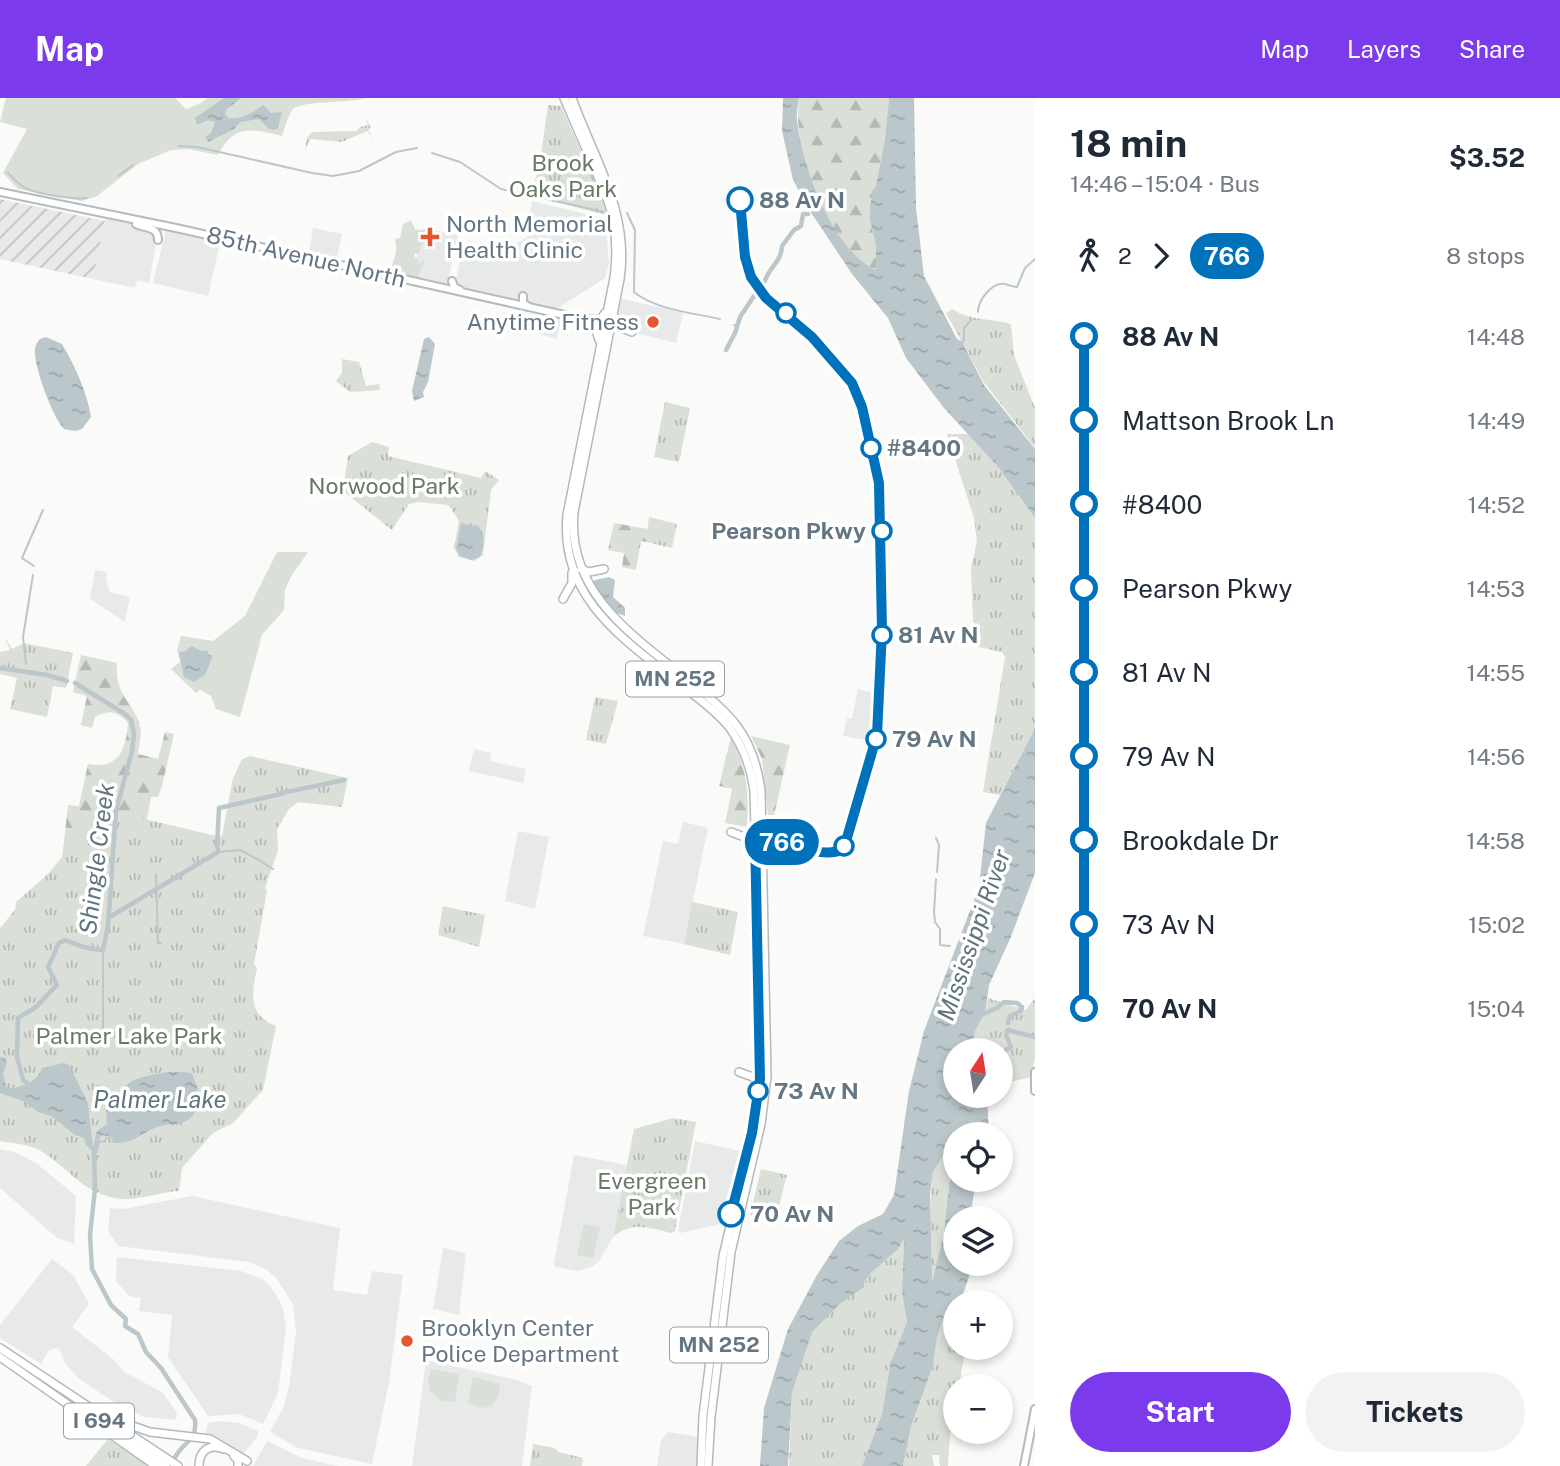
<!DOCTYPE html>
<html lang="en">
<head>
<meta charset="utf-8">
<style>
	:root { --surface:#fff; --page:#f2f2f3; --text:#1f2937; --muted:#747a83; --accent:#7c3aed }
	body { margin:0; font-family:"Public Sans",sans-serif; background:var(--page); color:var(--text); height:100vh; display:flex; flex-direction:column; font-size:26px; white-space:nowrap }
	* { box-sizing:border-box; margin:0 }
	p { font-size:23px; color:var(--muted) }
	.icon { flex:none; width:38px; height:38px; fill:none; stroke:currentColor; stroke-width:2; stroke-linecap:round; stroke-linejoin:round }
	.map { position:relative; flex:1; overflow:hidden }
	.side { display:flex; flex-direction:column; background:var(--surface); width:525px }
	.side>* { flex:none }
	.badge { padding:0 14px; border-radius:23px; font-size:24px; line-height:46px }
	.needle { width:46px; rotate:12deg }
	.fabs { position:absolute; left:943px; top:940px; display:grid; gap:14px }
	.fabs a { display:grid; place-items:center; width:70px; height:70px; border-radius:50%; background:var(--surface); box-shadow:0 4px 10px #0003; font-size:35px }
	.map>.badge { position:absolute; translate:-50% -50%; box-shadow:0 0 0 4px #fff }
	.legs { display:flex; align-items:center; gap:10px; height:77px; padding:0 35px; font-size:23px }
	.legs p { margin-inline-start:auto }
	.headline { display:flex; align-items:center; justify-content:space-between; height:119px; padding:0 35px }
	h1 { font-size:38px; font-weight:700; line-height:52px }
	.cta { display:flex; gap:14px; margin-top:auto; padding:14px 35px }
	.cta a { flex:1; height:80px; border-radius:42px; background:var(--accent); color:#fff; font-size:28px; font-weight:700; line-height:80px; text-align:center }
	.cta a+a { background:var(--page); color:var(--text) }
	ul { padding:0 35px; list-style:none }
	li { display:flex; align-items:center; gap:24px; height:84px; font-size:26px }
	li i { display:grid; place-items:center; width:10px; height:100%; margin:0 9px; background:currentColor }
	li i::after { content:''; width:18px; height:18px; margin:-9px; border:5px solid; border-radius:50%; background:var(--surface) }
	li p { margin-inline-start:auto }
	li:first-child i { background:linear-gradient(#0000 50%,currentColor 0) }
	li:last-child i { background:linear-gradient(currentColor 50%,#0000 0) }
	header { display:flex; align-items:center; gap:42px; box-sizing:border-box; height:98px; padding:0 35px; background:var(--accent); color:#fff }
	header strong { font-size:33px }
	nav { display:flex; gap:38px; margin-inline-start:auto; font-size:24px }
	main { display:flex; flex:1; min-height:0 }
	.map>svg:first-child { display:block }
	.built { fill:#e8e9e9 }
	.industrial { fill:url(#industrial-furrows) }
	.grass { fill:#dadfd7 }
	.forest { fill:url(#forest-firs) }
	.park { fill:url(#park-tufts) }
	.water { fill:url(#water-ripples); fill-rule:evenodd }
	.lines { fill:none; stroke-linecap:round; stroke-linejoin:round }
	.stream { stroke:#bbc7cb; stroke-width:2 }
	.river { stroke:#bbc7cb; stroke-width:4.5 }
	.major-casing { stroke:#b5babe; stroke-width:10 }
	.highway-casing { stroke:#b4b9bd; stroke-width:10 }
	.major { stroke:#fff; stroke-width:6 }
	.highway { stroke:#fff; stroke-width:7 }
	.line-1-casing { stroke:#fff; stroke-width:16 }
	.line-1 { stroke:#0072bc; stroke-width:10 }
	.stop-1-dot { fill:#fff; stroke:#0072bc; stroke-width:3.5 }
	.poi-dot { fill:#e4572e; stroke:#fff; stroke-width:2.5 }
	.labels { text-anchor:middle; stroke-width:7; stroke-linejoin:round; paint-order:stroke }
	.shield { fill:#fff; stroke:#939fa8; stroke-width:2 }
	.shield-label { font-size:21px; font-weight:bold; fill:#657683 }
	.park-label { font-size:23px; fill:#687a64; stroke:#fff }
	.stop-label { font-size:23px; font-weight:bold; fill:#657683; stroke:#fff; text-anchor:start }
	.poi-label { font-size:23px; fill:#657683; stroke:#fff; text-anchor:start }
	.street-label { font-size:23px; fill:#657683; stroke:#fff }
	.water-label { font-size:24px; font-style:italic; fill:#60757c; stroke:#fff }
</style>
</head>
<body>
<header>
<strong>Map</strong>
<nav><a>Map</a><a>Layers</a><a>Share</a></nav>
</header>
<main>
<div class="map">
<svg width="1035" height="1368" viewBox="0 0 1035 1368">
	<defs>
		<pattern id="industrial-furrows" width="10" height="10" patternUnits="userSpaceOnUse" patternTransform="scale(1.75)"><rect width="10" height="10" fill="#e8e9e9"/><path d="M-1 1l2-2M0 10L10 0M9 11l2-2" fill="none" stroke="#c0c1c2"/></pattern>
		<pattern id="forest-firs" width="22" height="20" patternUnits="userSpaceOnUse" patternTransform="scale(1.75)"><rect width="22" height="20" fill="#dadfd7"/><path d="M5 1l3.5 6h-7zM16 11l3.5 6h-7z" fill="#b4b9b4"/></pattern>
		<pattern id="park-tufts" width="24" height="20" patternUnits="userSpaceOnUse" patternTransform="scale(1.75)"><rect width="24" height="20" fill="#dadfd7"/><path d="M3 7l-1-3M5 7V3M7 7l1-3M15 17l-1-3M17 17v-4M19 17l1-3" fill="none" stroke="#b4b9b4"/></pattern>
		<pattern id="water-ripples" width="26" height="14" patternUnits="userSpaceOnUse" patternTransform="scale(1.75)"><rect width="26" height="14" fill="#bbc7cb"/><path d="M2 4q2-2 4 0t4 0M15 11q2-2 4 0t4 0" fill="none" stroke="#9ca6aa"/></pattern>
	</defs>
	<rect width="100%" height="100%" fill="#fafaf8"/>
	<g class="built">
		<polygon points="532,103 602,120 607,141 609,166 605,180 555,212 457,188 456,183 462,155 482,149 507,151 529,138 520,123 530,115"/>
		<polygon points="106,120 152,131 157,140 149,185 137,182 135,190 93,181"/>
		<polygon points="313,130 342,136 336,164 309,157"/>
		<polygon points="423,130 458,137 447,188 412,182"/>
		<polygon points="166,133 220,145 208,198 153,185"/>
		<polygon points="619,200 683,215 676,245 636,235 615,223"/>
		<polygon points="533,217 561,222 557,241 530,233"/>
		<polygon points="95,472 107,474 106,481 110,494 130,499 125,524 90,501"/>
		<polygon points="858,591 878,596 873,643 843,638 847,620 852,620"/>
		<polygon points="474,651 491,655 490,663 526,671 523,685 469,673"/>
		<polygon points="683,724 708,730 684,846 643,838 663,743 678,746"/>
		<polygon points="518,733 549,739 535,811 505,803"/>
		<polygon points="695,1043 745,1054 725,1125 680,1135 678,1133"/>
		<polygon points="0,1051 15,1054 36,1065 76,1098 74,1146 56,1139 0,1090"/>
		<polygon points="574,1057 627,1067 613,1139 599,1163 593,1168 579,1173 555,1169 554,1166"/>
		<polygon points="192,1098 340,1130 333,1192 367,1197 372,1173 403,1177 389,1284 372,1366 298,1350 270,1334 284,1308 289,1289 296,1234 293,1206 277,1181 266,1171 249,1164 118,1148 108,1133 110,1110 123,1111"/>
		<polygon points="443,1150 466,1155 459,1217 433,1211"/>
		<polygon points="117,1159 241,1173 262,1181 271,1189 283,1209 286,1232 278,1295 263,1326 239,1316 208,1318 168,1259 172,1217 139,1213 141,1200 129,1198 116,1183"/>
		<polygon points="52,1161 73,1177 89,1206 72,1229 113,1261 124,1274 162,1294 177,1315 176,1322 145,1319 117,1306 78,1280 65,1265 59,1250 49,1252 41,1266 0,1240 0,1227"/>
		<polygon points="426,1262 517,1282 532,1288 522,1368 412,1368"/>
		<polygon points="222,1323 239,1325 258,1333 258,1338 244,1355 241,1356 205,1339 208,1325"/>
		<polygon points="668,1334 699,1339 698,1368 657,1368 661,1342"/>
		<polygon points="267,1343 302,1360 338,1368 253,1368"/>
	</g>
	<polygon class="industrial" points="0,101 105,123 93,181 0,161"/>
	<g class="grass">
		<path d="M6,0h169l11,11 13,-5 9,-6h158c-16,5 -66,3 -73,11 -5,6 -8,19 -11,27 -29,-7 -48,-13 -64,19l-30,-6 -17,1 -33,14 -41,32 -15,5 -64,-12 -15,-16 24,-44 -27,-7z"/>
		<path d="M411,122l4,9 12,2 -9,24 -3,-2 -1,3 4,3 1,5 6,-6 -6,17 1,4 -28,-7c-2,-10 7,-15 3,-33l5,-1 3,-14z"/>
		<polygon points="277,454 308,454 292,477 285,492 284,512 262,537 240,619 216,611 211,598 200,592 196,595 171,571 180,564 177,552 181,538 213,543 245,518"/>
		<polygon points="584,1126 600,1129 593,1160 577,1157"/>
		<polygon points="431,1271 459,1276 455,1304 440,1302 430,1293 428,1282"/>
		<polygon points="473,1279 500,1286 498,1299 492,1308 481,1310 468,1305"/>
	</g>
	<g class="forest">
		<path d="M799,0h90l-4,41 -9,46 -6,19v16l6,26v24c-49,-23 -85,-121 -77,-172z"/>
		<polygon points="614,425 648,431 646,444 641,443 636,472 622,469 624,455 608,452"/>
		<path d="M81,557l36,8c-3,33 17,39 23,63 2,9 -1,19 -2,28l20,5 7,-27 9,2 -12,52 -4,11h-7l-4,23 -35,-9 -9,3 -41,45 6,-54 11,1 9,-42c31,6 38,-15 40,-41 -11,-12 -19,-14 -33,-6l-3,11 -11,-3 6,-29 -14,-4z"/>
		<polygon points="751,638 790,647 770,735 762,661"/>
		<path d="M731,639c16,32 18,54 16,90l-22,-4 7,-34 -13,-3z"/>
	</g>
	<g class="park">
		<polygon points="548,7 561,8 602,100 607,117 532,98 541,56"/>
		<polygon points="364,17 371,30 368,32 374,42 367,33 342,44 310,41 305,53 307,40 312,34 356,33 360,29 368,27"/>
		<path d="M952,211c18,12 38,9 59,15l3,31 21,53v40l-52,-67 -37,-68z"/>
		<polygon points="342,261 359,264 366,288 379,286 380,292 350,294 336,283 342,275"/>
		<polygon points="665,304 690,310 679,364 654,359"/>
		<polygon points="947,336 968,336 998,369 1035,420 1035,630 1000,697 983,694 1005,559 1002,554 979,549 981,540 973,523 971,470 977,443 974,420"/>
		<polygon points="372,344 389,349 388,358 481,380 485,373 499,382 491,392 483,457 474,463 459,459 454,450 459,423 449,407 418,404 409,406 392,432 343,393 348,358"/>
		<polygon points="649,419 677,426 672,450 646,444"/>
		<polygon points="4,538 12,551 24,545 73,555 66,590 53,588 47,619 10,611 17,580 0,576 0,554 10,552"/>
		<polygon points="595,599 618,603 606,646 586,642"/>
		<path d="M250,658l98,22 -6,29 -44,-5 -9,7 -12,20 1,22 -13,37 2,3 -13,73 3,4c-5,24 -10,47 19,58l-13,64 -30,33 -20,10 -31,35 -3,23c-21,1 -43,11 -64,7 -36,-7 -48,-33 -78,-49 -11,-5 -25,-6 -37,-8v-213l15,-18 1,-8 32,-28 28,-34 20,-20 15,-9 101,24 10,1 11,-58 9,-19z"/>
		<polygon points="692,804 738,814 730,857 684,846"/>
		<polygon points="443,808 485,817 479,849 438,837"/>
		<polygon points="988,900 1026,912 1034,901 1035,903 1035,960 1031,979 1001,986 1001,952 972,952 975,933 985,915"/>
		<path d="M673,1020l23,4 -21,109 -4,2c-21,-5 -40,-12 -58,4l21,-108z"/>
		<path d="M946,1052c10,39 -5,93 -14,132 -4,-12 -2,-92 1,-108 1,-8 9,-19 13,-24z"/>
		<polygon points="761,1071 787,1077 775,1123 750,1117"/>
		<polygon points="904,1141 902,1194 907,1224 892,1264 882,1316 862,1368 789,1368 792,1295 812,1233 840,1206 864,1189 864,1185 871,1175 898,1151"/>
		<path d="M944,1217l4,1 8,32 9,4 -6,34h-3c-1,27 -8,53 -8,80h-8l-1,-11h-7l2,11h-31l8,-39 22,-62 4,-28z"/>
		<polygon points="108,1341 149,1368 86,1368"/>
		<polygon points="533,1346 555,1350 558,1354 583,1360 582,1368 530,1368"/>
	</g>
	<g class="water">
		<path d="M224,0h17l-15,12 -1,4 3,4c13,2 26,-6 35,-13l8,8 11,-1 -4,16 -4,2 -5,-1 -10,-10 -19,3 -6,7 -26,13 -3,-5 6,-4 4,-11 -7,-2 -11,5 -2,-7z"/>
		<path d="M783,0h16c-1,7 -3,15 -2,22 5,45 34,129 79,150v-24l-6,-26v-16l6,-19 9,-46 4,-41h25l2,110 8,68 33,63 4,2 4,-2 -2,5 21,41 51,64v69l-37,-51 -54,-59 -38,-50 -18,-40 -36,-44 -42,-63 -17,-31 -11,-49z"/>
		<path d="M46,239l16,7c13,22 25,48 29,73l-9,12 -7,2 -11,-2c-11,-11 -31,-64 -29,-80 1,-6 2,-6 5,-10z"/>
		<polygon points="429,239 435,246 428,284 423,294 424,299 414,303 412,293 424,241"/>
		<path d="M461,425l18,4c7,8 5,20 1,30l-8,3 -12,-4 -4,-7z"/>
		<polygon points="609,479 615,482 613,499 625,510 625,518 612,513 593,485 595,482"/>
		<polygon points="191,548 202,553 207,552 209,557 213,558 205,577 194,584 184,579 179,554 186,553"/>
		<path d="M1035,630v145l-25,66 -21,46 -4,28 -10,18 -3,19h-16v46h31l2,38h-33v46h20l-6,38h-14v46h15l1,4 -9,26 -18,19 -8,24 -4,28 -22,62 -8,39h-41l20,-52 9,-52 16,-40 -5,-30 2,-53 -6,10 -27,24 -7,9v5l-24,17 -28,28 -20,61 -4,73h-28l4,-58 24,-79 29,-54 22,-34 19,-15 25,-12 11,-19 15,-104 15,-60 55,-144 7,-64zM946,1052l5,19 -7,63 -12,50 -2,-88 3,-22z"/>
		<path d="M0,959h4l3,5 -4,12 3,12 6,3c15,-5 25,-7 30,-21l22,-5 5,2 19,38 5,45 4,-17 10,-7 -1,-16c4,-5 18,-21 23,-25 11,-8 52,-15 63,-9l6,15 -4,25c-12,14 -22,8 -37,13 -16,6 -24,17 -42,16l-5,-6 -8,-2 -3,4 -1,14h-3l-9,-8 -2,-7 -9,-3 -24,-19 -13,-4 -15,-11 -23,-8z"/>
	</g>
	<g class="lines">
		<g class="stream">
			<polyline points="179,48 197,49 312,75 333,78 359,73 396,54 417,50"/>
			<polyline points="432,55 460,64 501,91 604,114"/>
			<path d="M8,75c5,5 10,11 17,15 13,6 48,12 62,10"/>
			<polyline points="118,78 133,67"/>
			<path d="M627,115l8,17 -1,62c22,18 59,21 86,27"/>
			<path d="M978,214c0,-12 14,-30 27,-28 4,1 8,3 12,3l8,-19 10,-9"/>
			<polyline points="734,227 737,228"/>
			<polyline points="964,242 964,230 971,222"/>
			<polyline points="34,468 22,460 43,412"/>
			<polyline points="26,566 23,539 33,477"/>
			<polyline points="936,740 939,747 937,774"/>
			<polyline points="218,754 240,752 259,762"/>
			<polyline points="260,763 273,771"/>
			<polyline points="156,776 158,845 161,845"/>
			<polyline points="936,781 934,814 935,824 940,831 940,847 950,848"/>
			<polyline points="103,944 103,852"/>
			<polyline points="96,1051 100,1043 105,1044 106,1040"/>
		</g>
		<g class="river">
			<polyline points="782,148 794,132 801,128 803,116 808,116"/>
			<path d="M761,190c3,-4 4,-8 6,-12 5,-10 14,-16 15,-29"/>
			<polyline points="726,252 735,235 740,219 756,195"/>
			<polyline points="0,570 47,577 67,583"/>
			<polyline points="282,695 344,682"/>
			<polyline points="217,749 219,710 281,696"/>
			<polyline points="108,820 218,754 218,751"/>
			<polyline points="981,917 997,910 1004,904 1017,905 1022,909 1021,913 1010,918 1008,925"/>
			<polyline points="1001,955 1011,949 1006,937 1008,932 1035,939"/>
			<path d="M34,990l-11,-8 -6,-23 1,-39 18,-11 21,-22 -9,-18 11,-24 6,-3c13,5 23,10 38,10l5,-24 8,-115 16,-60 2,-17 -3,-14 -6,-6 -50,-31"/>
			<path d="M94,1053l1,38 -5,46 2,34 19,36 15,14 -1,7 13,8 8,18 15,16 34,52c2,16 -6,20 -15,30 -4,5 -7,11 -10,16"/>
		</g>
		<g class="major-casing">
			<g id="major">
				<polyline points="0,94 176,130 578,220"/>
				<path d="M136,126c10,5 22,2 22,16"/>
				<polyline points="452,183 454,189 460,192"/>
				<polyline points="523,198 523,205 529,209"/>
				<polyline points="1035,974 1035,993"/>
				<polyline points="1024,1368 1035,1311"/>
			</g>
		</g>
		<g class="highway-casing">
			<g id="highway">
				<path d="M564,0l42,97c10,27 12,54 8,83l-47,237c-8,87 63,128 122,176 14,11 29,22 40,36 14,19 22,41 25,64l7,260 -7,73 -31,132 -20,160 -2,50"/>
				<path d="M572,0c22,61 58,114 48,181l-46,233c-8,85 67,129 124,176 14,12 28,23 39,38 14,19 21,41 24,65l6,285 -6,48 -30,128 -20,165 -3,49"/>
				<polyline points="614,218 617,228 632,234"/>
				<polyline points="573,219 600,222 605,215"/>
				<polyline points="581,225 596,232 599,242"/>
				<polyline points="581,471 589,474 604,471"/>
				<polyline points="563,501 572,485 572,475"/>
				<polyline points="764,730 769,738 784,745"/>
				<polyline points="731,734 747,740 752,752"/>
				<polyline points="765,759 771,748 785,748"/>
				<polyline points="739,974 753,979 758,986"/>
				<polyline points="0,1250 178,1368"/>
				<polyline points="0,1259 156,1368"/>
				<polyline points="85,1314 166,1368"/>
				<polyline points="116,1322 150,1334 210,1341 247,1363"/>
				<polyline points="234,1358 238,1362 238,1368"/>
				<path d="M199,1368c0,-15 10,-23 25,-17"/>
			</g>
		</g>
		<use href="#major" class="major"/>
		<use href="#highway" class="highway"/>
	</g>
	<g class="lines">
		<g class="line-1-casing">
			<path id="line-1" d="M731,1116l21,-81 8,-54 -5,-244c19,7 73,26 89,13l33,-113 5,-105 -3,-147 -17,-76 -10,-24 -40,-46 -46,-39 -15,-21 -6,-20 -5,-57"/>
		</g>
		<use href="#line-1" class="line-1"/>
	</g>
	<g class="stop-1-dot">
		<circle cx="740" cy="102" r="12"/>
		<circle cx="786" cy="215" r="9"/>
		<circle cx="871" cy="350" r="9"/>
		<circle cx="882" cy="433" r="9"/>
		<circle cx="882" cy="537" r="9"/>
		<circle cx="876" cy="641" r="9"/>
		<circle cx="844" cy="748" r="9"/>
		<circle cx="758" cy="993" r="9"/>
		<circle cx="731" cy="1116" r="12"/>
	</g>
	<g class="poi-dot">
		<path d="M426.5 128.5h7v7h7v7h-7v7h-7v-7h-7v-7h7z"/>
		<circle cx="653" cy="224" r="7"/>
		<circle cx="407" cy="1243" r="7"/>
	</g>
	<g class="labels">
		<g class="shield">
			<rect x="626" y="563.5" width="98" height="35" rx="5"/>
			<rect x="670" y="1229.5" width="98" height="35" rx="5"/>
			<rect x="64" y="1305.5" width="70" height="35" rx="5"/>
		</g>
		<g class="shield-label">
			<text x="675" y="588">MN 252</text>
			<text x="719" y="1254">MN 252</text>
			<text x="99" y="1330">I 694</text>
		</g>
		<g class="park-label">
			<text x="563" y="73">Brook<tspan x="563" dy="26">Oaks Park</tspan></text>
			<text x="384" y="396">Norwood Park</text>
			<text x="129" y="946">Palmer Lake Park</text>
			<text x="652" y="1091">Evergreen<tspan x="652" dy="26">Park</tspan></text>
		</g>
		<g class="stop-label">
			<text x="759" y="110">88 Av N</text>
			<text x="887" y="358">#8400</text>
			<text x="866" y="441" text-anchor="end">Pearson Pkwy</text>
			<text x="898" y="545">81 Av N</text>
			<text x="892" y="649">79 Av N</text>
			<text x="774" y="1001">73 Av N</text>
			<text x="750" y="1124">70 Av N</text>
		</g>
		<g class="poi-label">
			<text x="446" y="134">North Memorial<tspan x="446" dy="26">Health Clinic</tspan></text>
			<text x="639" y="232" text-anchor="end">Anytime Fitness</text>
			<text x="421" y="1238">Brooklyn Center<tspan x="421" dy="26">Police Department</tspan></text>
		</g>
		<g class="street-label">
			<text transform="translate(306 159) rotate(13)" y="8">85th Avenue North</text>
		</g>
		<g class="water-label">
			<text transform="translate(97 761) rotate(-83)" y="8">Shingle Creek</text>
			<text transform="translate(974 837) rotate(-71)" y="8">Mississippi River</text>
			<text x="160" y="1010">Palmer Lake</text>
		</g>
	</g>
</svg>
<div class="fabs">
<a><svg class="needle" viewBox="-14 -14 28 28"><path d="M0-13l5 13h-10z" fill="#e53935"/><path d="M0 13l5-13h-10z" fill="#747a83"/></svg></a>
<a><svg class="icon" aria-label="locate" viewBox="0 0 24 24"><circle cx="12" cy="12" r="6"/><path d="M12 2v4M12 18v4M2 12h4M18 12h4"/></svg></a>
<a><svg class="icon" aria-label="layers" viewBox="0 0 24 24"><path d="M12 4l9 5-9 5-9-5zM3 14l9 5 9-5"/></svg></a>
<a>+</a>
<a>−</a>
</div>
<b class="badge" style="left:782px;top:744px;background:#0072bc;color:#fff">766</b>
</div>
<section class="side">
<div class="headline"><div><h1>18 min</h1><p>14:46 – 15:04 · Bus</p></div><b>$3.52</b></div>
<div class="legs"><svg class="icon" aria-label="walk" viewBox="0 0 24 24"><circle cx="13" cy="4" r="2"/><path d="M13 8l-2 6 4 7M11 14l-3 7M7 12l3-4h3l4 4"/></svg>2<svg class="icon" aria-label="forward" viewBox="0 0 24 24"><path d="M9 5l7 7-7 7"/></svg><b class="badge" style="background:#0072bc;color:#fff">766</b><p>8 stops</p></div>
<ul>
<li><i style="color:#0072bc"></i><b>88 Av N</b><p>14:48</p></li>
<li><i style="color:#0072bc"></i><span>Mattson Brook Ln</span><p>14:49</p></li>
<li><i style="color:#0072bc"></i><span>#8400</span><p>14:52</p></li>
<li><i style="color:#0072bc"></i><span>Pearson Pkwy</span><p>14:53</p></li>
<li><i style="color:#0072bc"></i><span>81 Av N</span><p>14:55</p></li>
<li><i style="color:#0072bc"></i><span>79 Av N</span><p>14:56</p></li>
<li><i style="color:#0072bc"></i><span>Brookdale Dr</span><p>14:58</p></li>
<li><i style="color:#0072bc"></i><span>73 Av N</span><p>15:02</p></li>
<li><i style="color:#0072bc"></i><b>70 Av N</b><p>15:04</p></li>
</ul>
<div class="cta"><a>Start</a><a>Tickets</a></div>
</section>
</main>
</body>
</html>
